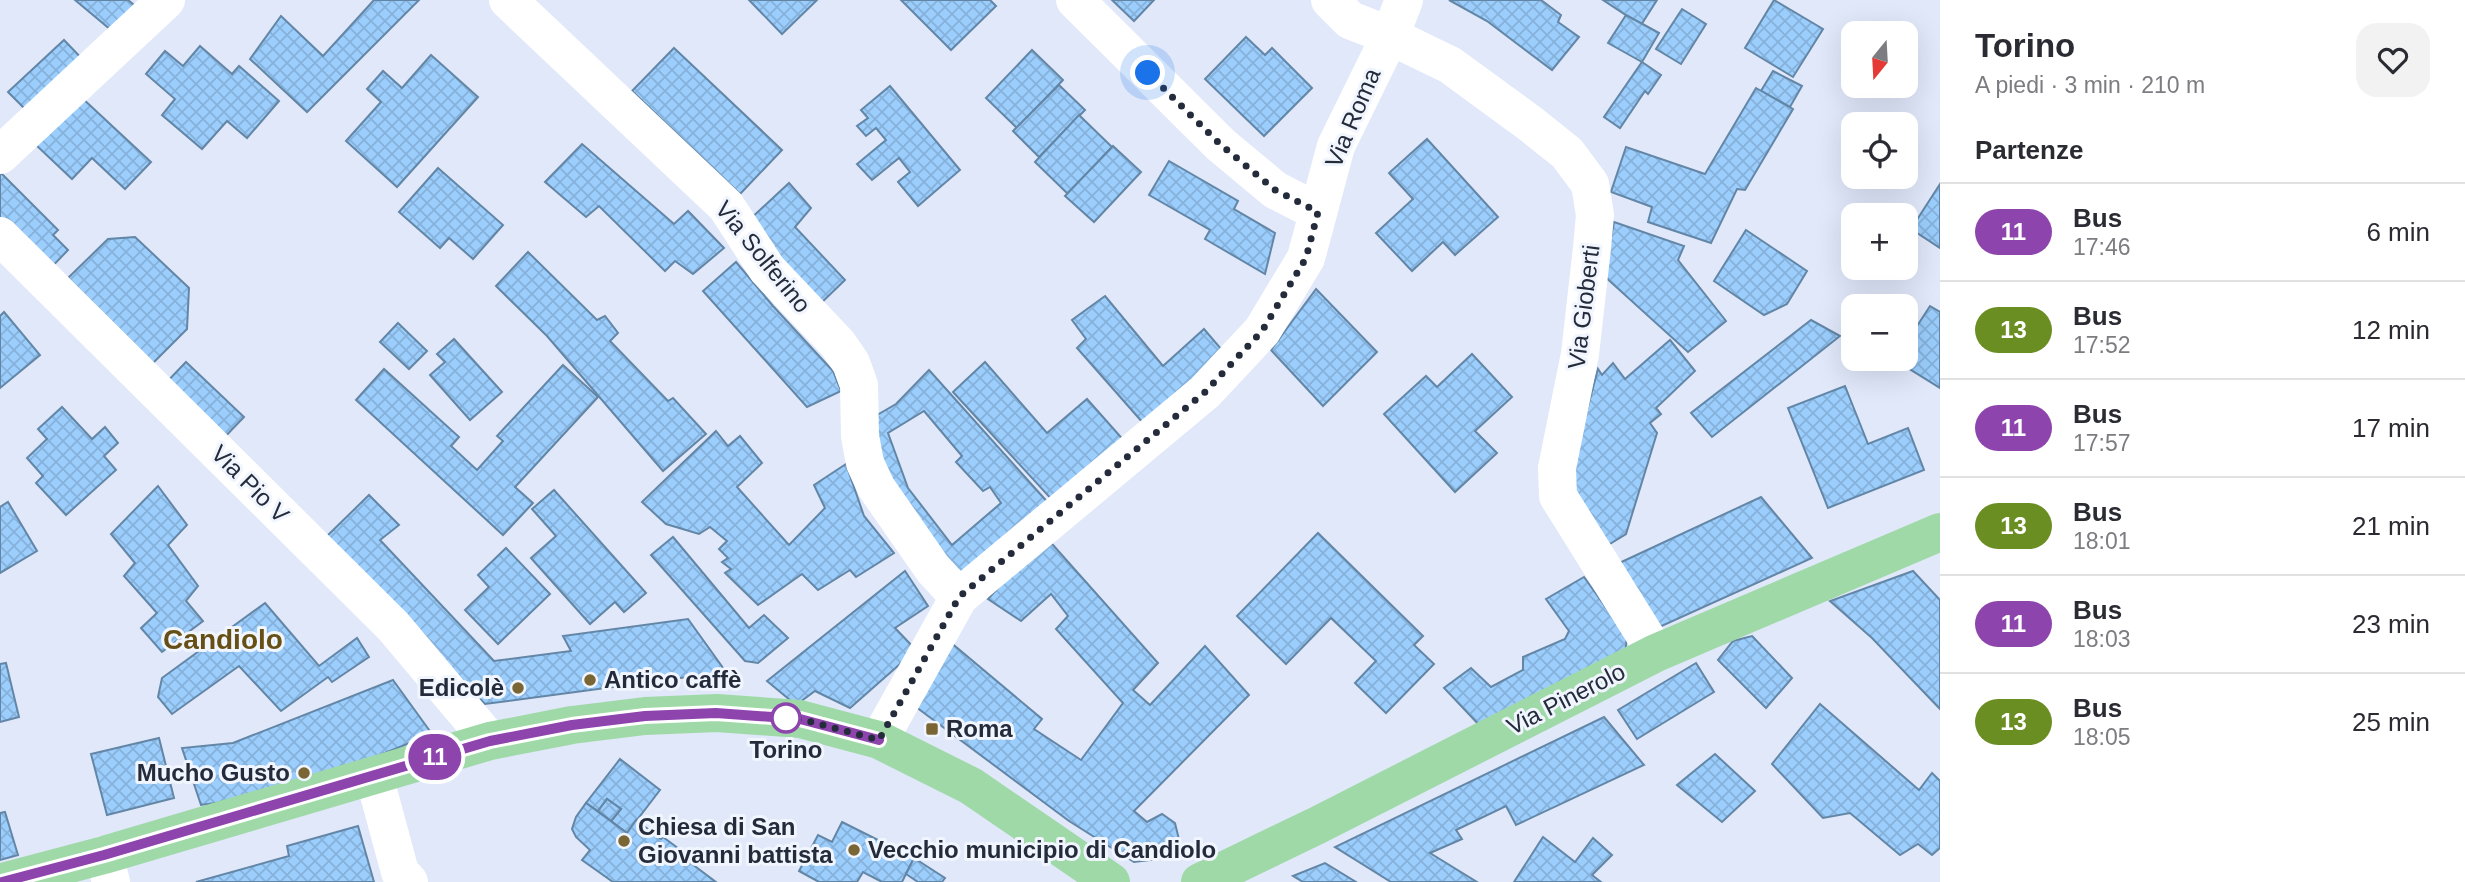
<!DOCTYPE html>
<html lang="it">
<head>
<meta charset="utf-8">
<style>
	:root { --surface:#fff; --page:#f2f2f3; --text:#2b2b33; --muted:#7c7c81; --line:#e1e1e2 }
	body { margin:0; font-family:Helvetica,sans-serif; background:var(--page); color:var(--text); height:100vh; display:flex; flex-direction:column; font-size:26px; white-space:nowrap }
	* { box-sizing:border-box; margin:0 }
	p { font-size:23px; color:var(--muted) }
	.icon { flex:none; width:38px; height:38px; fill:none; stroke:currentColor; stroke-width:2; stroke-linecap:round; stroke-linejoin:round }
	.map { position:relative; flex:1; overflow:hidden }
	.drawer { display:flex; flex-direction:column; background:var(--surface); width:525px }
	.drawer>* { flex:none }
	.badge { padding:0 14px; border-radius:23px; font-size:24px; line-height:46px }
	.needle { width:46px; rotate:198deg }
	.fabs { position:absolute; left:1841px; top:21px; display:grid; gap:14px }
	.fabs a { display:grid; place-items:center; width:77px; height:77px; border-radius:14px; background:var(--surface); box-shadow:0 7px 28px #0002; font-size:35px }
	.you { position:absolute; width:35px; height:35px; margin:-18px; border:5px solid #fff; border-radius:50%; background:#1a73e8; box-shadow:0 0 0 10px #1a73e833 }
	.map>.badge { position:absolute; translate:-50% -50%; box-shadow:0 0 0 4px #fff }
	h2 { padding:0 35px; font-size:26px; line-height:63px }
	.round { display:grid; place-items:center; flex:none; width:74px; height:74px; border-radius:21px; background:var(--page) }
	.overview { display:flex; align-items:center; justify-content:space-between; height:119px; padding:0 35px }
	h1 { font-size:33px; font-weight:800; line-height:52px }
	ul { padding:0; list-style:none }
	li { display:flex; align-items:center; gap:21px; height:98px; padding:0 35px; border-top:2px solid var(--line) }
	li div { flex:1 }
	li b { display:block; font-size:26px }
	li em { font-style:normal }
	li .badge { min-width:77px; font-weight:700; text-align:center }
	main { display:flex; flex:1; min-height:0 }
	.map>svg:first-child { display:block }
	.building { fill:url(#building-cross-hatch); stroke:#6386a6; stroke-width:2; fill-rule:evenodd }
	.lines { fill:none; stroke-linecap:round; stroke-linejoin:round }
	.minor { stroke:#fff; stroke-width:38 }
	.major { stroke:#9fd9a7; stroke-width:38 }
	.line-casing { stroke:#fff; stroke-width:16 }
	.line { stroke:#8e44ad; stroke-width:10 }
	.walk { stroke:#242b3b; stroke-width:7; stroke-dasharray:0 12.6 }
	.poi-dot { fill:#7a6635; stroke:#f1f5fe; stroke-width:2.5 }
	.stop-dot { fill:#fff; stroke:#8e44ad; stroke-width:3.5 }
	.labels { text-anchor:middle; stroke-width:6; stroke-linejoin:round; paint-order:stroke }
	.street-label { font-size:24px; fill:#242b3b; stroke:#f1f5fe }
	.poi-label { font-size:24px; font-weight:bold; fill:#242b3b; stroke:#f1f5fe; text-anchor:start }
	.stop-label { font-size:24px; font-weight:bold; fill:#242b3b; stroke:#f1f5fe }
	.quarter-label { font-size:28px; font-weight:bold; fill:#654f14; stroke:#f1f5fe }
</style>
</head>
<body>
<main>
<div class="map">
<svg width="1940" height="882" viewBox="0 0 1940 882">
	<defs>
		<pattern id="building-cross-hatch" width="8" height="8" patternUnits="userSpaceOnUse" patternTransform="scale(1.75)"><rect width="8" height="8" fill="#9bcefd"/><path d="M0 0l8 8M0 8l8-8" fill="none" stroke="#85b1da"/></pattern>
	</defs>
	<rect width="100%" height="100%" fill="#e0e8fa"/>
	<g class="building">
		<polygon points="75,0 128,0 139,9 117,35"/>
		<polygon points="374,0 419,0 307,112 250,59 281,16 323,56"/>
		<polygon points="749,0 817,0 782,34"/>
		<polygon points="901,0 990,0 996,6 951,50"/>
		<polygon points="1112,0 1154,0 1134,21"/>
		<polygon points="1449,0 1541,0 1561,15 1558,22 1579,37 1552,70 1487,21"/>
		<polygon points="1603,0 1657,0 1641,25"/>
		<polygon points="1774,0 1823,29 1793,77 1745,48"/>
		<polygon points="1682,9 1706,24 1681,64 1656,49"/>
		<polygon points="1626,15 1659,33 1642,62 1608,43"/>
		<polygon points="1246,37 1265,55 1272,48 1312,88 1264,136 1205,79"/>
		<polygon points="64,40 88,65 32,116 8,92"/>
		<polygon points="200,46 232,74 239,66 279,101 247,138 227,121 202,149 162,115 175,99 146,74 165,51 183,66"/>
		<polygon points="674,48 782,150 740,194 632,91"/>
		<polygon points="1032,50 1063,80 1017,128 986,98"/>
		<polygon points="431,55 478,97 397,187 346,141 381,102 367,89 383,71 402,88"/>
		<polygon points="1642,62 1661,75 1648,94 1645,91 1620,128 1604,117"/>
		<polygon points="1773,71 1802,86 1790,107 1761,91"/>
		<polygon points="1059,85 1085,110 1039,157 1013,131"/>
		<polygon points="890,86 960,170 918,206 898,182 910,172 899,158 872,180 857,164 886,140 876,128 866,136 857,126 868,118 861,110"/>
		<polygon points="1756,88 1793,109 1745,190 1737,189 1711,243 1648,222 1652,207 1611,192 1626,147 1705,174"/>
		<polygon points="81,97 151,162 125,189 92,158 72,179 36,145"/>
		<polygon points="1079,115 1112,147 1068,194 1035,162"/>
		<polygon points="1427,139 1498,217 1455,255 1443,242 1412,271 1376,233 1413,199 1389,173"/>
		<polygon points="582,144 674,224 688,211 724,248 693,274 675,261 665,271 599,206 586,217 545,182"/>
		<polygon points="1113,146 1141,172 1094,222 1065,196"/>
		<polygon points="1169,161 1238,201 1234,209 1275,233 1265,274 1205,239 1210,230 1149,195"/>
		<polygon points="438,168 503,225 473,259 449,238 440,248 399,212"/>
		<polygon points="0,172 58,230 53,235 68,250 43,276 0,234"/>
		<polygon points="789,183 811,208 795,227 845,280 816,308 747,222"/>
		<polygon points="1940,184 1940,248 1911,229"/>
		<polygon points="1614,222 1684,246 1678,260 1726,321 1688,352 1604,276"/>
		<polygon points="1746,230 1807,271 1787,304 1764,315 1714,281"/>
		<polygon points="135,237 189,288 187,329 153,363 68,278 108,239"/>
		<polygon points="528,252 597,320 605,316 618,333 610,341 668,401 673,398 706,434 663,471 547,336 496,286"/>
		<polygon points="736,262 773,306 833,371 841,391 807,407 703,291"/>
		<polygon points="1316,289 1377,352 1323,406 1271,350"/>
		<polygon points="1105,296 1163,366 1204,329 1228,357 1144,424 1077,348 1086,339 1072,320"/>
		<polygon points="1930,306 1940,312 1940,388 1895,360 1906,359 1906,343"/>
		<polygon points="4,312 40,355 0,388 0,316"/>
		<polygon points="1811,320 1840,336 1712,437 1691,413"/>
		<polygon points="398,323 427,351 409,369 380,342"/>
		<polygon points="454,339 502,392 470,420 430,375 445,362 437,354"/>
		<polygon points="1670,340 1695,371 1656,408 1661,414 1650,423 1657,433 1626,534 1600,550 1564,496 1598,369 1602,375 1613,363 1625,379"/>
		<polygon points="1472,354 1512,397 1475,431 1497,453 1455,492 1384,414 1426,376 1437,387"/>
		<polygon points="186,362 244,417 218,444 160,389"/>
		<polygon points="985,362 1047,433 1087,399 1126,443 1054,502 953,392"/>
		<polygon points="563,365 598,397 515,487 533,503 503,535 356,400 384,369 459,437 451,446 477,470 503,441 497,436"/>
		<path d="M929,370l122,136 -95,79 -92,-150 1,-13 31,-18zM924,411l38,45 -6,6 27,29 7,-4 11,16 -49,42 -44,-57 -20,-55z"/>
		<polygon points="1845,386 1868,444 1908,428 1924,470 1828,508 1788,408"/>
		<polygon points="62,407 92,439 105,427 118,443 104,456 116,470 66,515 36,483 43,476 27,458 47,439 38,429"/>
		<polygon points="716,431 728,446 740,436 762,463 737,487 789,545 825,508 814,485 846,464 864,516 894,553 856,577 850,570 818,590 802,574 758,605 725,573 731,569 722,562 728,558 719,549 727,541 710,527 699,534 666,524 642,502"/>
		<polygon points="158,486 187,525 168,545 198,586 186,601 203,621 162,652 141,628 157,613 124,576 135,563 111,534"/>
		<polygon points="554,490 646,593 624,612 615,602 590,624 531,558 556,536 532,509"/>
		<polygon points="369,495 399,525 380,540 494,661 571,651 563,636 688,619 726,672 485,704 326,537"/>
		<polygon points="1761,497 1812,558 1655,629 1615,565"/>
		<polygon points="8,502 37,551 0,573 0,507"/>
		<polygon points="1318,533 1423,636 1414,645 1434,664 1386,713 1355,683 1376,661 1331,618 1286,664 1237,616"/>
		<polygon points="1045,536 1158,663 1133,690 1150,705 1205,646 1249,695 1134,811 1147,822 1162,814 1175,823 1183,856 1134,862 1069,821 912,704 949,641 1042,719 1034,729 1081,760 1123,703 1056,629 1068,616 1051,594 1021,621 988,599"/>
		<polygon points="673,537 749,628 764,615 788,638 758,663 745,661 651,555"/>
		<polygon points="506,548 550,594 498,644 465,610 489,587 478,575"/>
		<polygon points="905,571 928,606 895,628 916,650 850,708 815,691 796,705 767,681"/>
		<polygon points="1913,571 1940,600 1940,709 1872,638 1830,601"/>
		<polygon points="1584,577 1627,637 1625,654 1481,727 1444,688 1471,668 1491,687 1523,670 1523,657 1565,639 1569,631 1546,599"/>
		<polygon points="265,603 319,666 357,638 369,657 332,682 328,677 281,711 239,666 172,714 158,697 162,678"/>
		<polygon points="1752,636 1792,678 1766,708 1718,660 1733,641"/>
		<polygon points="6,663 19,717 0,722 0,664"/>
		<polygon points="1696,663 1714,692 1637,739 1618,710"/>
		<polygon points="393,680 432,734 365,761 246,799 201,805 182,748 233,743"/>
		<polygon points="1820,704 1919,790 1932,773 1940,781 1940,848 1932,855 1918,844 1900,855 1850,813 1823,818 1772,764"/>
		<polygon points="1604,717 1644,765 1516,825 1506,806 1456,830 1462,839 1430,853 1477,882 1391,882 1335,847"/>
		<polygon points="159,738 174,798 107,815 91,754"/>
		<polygon points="1715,754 1755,791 1722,822 1677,785"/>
		<polygon points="620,759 660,790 627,833 611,821 621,809 607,799 598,811 586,803"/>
		<polygon points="607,799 621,809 611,821 598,811"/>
		<polygon points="586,803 627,833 636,820 661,839 663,837 690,857 688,861 716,882 613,882 582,860 590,850 576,837 572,829 576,817"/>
		<polygon points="5,812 18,855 0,860 0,813"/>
		<polygon points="842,822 914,858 902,882 882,882 863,872 857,882 819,882 799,871 818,835 832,842"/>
		<polygon points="358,826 374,882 196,882 289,856 287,846"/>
		<polygon points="1543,837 1575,862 1593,838 1612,855 1592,875 1601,882 1514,882"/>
		<polygon points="914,858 945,878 942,882 918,882 906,874"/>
		<polygon points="1325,863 1356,882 1303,882 1293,876"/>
	</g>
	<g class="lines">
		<g class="minor">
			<polyline points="508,0 726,206 767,269 838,344 851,363 859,385 860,436 865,463 876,487 933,569 959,597"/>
			<polyline points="1075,0 1221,145 1275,190 1318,212"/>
			<polyline points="1330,0 1350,20 1390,36 1450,65 1532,125 1567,153 1590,184 1595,215 1592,248 1580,354 1557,468 1558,496 1656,653"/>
			<polyline points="0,155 166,0"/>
			<polyline points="0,236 393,626 490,741"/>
			<polyline points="879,740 959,597 1205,392 1262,331 1306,258 1336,146 1390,36 1404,0"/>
			<polyline points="374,776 400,872 409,882"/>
			<polyline points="104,855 111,882"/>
		</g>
		<g class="major">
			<polyline points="2,882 104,855 490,741 572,725 645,716 717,713 800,719 879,740 971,786 1111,882"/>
			<polyline points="1200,882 1318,825 1656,653 1940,532"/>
		</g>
	</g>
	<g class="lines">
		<g class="line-casing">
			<polyline id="line" points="2,882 104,855 490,741 572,725 645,716 716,713 800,719 879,740"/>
		</g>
		<use href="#line" class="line"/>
		<polyline class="walk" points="786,718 800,719 879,740 959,597 1205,392 1262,331 1306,258 1318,212 1275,190 1221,145 1148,73"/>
	</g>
	<g class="poi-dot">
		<circle cx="590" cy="680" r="7"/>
		<circle cx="518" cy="688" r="7"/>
		<rect x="925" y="722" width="14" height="14" rx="3.5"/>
		<circle cx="304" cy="773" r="7"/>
		<circle cx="624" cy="841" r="7"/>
		<circle cx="854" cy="850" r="7"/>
	</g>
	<circle class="stop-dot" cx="786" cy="718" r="14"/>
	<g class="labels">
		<g class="street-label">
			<text transform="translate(1353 118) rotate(-67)" y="8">Via Roma</text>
			<text transform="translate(763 257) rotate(51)" y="8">Via Solferino</text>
			<text transform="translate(1584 307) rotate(-83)" y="8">Via Gioberti</text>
			<text transform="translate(250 484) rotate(45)" y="8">Via Pio V</text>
			<text transform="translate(1566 699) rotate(-27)" y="8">Via Pinerolo</text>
		</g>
		<g class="poi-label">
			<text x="604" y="688">Antico caffè</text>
			<text x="504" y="696" text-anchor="end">Edicolè</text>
			<text x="946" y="737">Roma</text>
			<text x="290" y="781" text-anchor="end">Mucho Gusto</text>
			<text x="638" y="835">Chiesa di San<tspan x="638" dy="28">Giovanni battista</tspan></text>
			<text x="868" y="858">Vecchio municipio di Candiolo</text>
		</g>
		<g class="stop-label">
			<text x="786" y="758">Torino</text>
		</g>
		<g class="quarter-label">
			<text x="223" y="649">Candiolo</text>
		</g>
	</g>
</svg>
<div class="fabs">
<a><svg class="needle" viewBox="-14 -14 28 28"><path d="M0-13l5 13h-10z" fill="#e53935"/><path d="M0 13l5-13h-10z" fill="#7c7c81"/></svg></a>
<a><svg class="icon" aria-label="locate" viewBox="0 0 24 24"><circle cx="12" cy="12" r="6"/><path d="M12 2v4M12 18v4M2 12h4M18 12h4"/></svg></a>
<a>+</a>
<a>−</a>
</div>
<div class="you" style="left:1148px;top:73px"></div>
<b class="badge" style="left:435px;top:757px;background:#8e44ad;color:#fff">11</b>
</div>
<section class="drawer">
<div class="overview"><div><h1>Torino</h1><p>A piedi · 3 min · 210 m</p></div><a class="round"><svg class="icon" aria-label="heart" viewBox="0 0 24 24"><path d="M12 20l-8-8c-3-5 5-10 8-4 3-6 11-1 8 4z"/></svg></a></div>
<h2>Partenze</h2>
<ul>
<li><span class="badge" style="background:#8e44ad;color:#fff">11</span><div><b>Bus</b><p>17:46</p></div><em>6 min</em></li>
<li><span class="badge" style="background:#6b8e23;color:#fff">13</span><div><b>Bus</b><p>17:52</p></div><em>12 min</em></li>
<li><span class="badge" style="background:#8e44ad;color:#fff">11</span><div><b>Bus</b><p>17:57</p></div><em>17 min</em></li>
<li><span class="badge" style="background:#6b8e23;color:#fff">13</span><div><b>Bus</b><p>18:01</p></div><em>21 min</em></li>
<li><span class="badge" style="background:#8e44ad;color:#fff">11</span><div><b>Bus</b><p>18:03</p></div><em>23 min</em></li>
<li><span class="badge" style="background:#6b8e23;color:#fff">13</span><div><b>Bus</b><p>18:05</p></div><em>25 min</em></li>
</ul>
</section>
</main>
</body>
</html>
